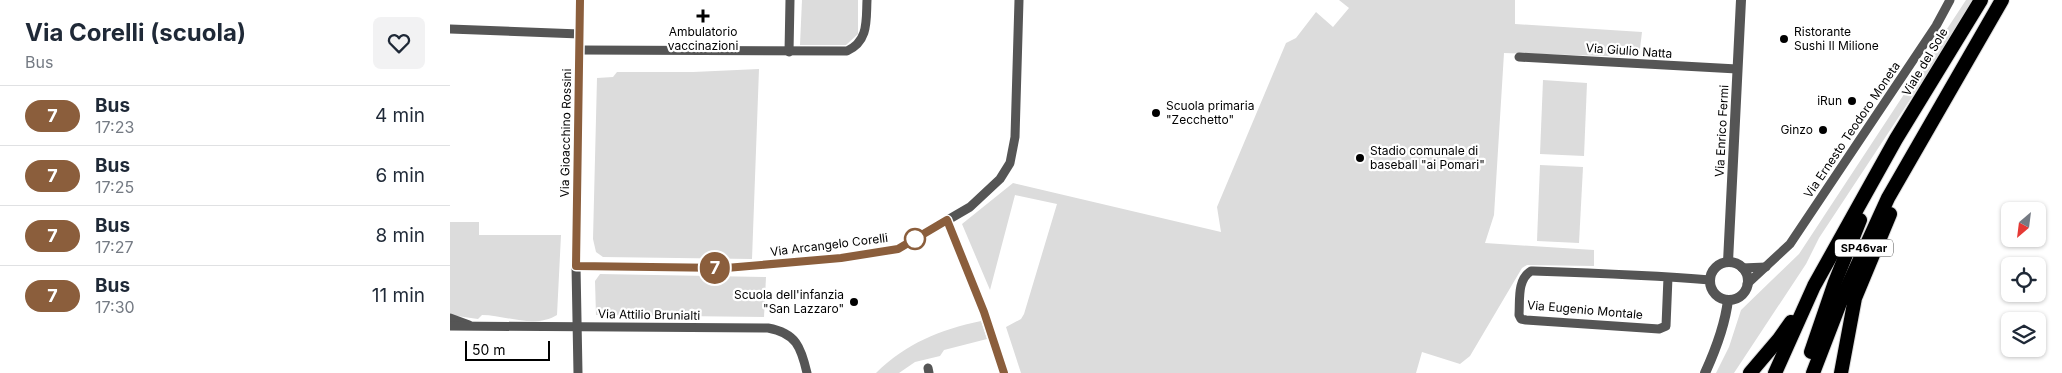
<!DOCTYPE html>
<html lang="en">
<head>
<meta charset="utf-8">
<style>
	:root { --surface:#fff; --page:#f2f2f3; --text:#1f2937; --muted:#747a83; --line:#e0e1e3 }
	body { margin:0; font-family:Inter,sans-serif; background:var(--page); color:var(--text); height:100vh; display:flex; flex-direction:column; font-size:19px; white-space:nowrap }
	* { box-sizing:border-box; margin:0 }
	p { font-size:16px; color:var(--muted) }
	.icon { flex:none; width:28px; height:28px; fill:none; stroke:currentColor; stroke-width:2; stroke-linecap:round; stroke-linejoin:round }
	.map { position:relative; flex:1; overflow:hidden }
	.drawer { display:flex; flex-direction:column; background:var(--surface); width:450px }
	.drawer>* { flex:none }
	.badge { padding:0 10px; border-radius:16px; font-size:18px; line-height:32px }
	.needle { width:32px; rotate:208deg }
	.controls { position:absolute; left:1551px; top:202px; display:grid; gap:10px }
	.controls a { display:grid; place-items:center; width:45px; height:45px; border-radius:8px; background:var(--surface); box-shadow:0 1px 4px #0004; font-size:25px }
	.scale { position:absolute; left:15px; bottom:12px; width:85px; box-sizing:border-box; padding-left:5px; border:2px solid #000; border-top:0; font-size:14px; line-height:18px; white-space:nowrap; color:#000; -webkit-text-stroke:4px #fff; paint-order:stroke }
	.map>.badge { position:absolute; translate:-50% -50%; box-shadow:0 0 0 2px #fff }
	.round { display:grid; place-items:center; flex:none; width:52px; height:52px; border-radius:8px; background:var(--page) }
	.head { display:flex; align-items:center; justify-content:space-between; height:85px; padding:0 25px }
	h1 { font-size:24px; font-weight:700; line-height:38px }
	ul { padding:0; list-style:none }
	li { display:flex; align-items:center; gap:15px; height:60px; padding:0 25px; border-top:1px solid var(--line) }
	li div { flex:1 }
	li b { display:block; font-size:19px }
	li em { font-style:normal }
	li .badge { min-width:55px; font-weight:700; text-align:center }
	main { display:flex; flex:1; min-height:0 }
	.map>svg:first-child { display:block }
	.green { fill:#dcdcdc }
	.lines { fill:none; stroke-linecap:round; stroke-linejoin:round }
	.trunk-casing { stroke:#dbdbdb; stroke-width:16 }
	.minor { stroke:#555; stroke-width:9 }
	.tertiary { stroke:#555; stroke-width:10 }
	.trunk { stroke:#000; stroke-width:14 }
	.line-casing { stroke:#fff; stroke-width:11 }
	.line { stroke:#8b5e3c; stroke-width:8 }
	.poi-dot { fill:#000; stroke:#fff; stroke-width:2 }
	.stop-dot { fill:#fff; stroke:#8b5e3c; stroke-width:2.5 }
	.labels { text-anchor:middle; stroke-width:4.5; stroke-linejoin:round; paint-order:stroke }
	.shield { fill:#fff; stroke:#4c4c4c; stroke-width:1 }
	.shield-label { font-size:11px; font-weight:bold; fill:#000 }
	.poi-label { font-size:12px; fill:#000; stroke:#fff; text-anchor:start }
	.street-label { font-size:12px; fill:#000; stroke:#fff }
</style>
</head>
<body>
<main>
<section class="drawer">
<div class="head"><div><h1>Via Corelli (scuola)</h1><p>Bus</p></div><a class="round"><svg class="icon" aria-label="heart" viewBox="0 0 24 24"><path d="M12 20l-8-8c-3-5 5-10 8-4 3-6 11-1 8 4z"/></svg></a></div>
<ul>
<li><span class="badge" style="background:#8b5e3c;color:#fff">7</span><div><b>Bus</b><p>17:23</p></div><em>4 min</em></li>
<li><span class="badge" style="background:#8b5e3c;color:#fff">7</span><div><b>Bus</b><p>17:25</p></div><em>6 min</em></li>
<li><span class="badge" style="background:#8b5e3c;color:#fff">7</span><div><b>Bus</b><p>17:27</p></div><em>8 min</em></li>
<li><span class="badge" style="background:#8b5e3c;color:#fff">7</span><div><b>Bus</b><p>17:30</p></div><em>11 min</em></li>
</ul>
</section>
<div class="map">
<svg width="1612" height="373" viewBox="0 0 1612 373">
	<rect width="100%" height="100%" fill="#fff"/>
	<g class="green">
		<polygon points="352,0 408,0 408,34 396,45 350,45"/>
		<polygon points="889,0 1065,0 1065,24 1192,32 1189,57 1054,53 1044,215 1035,243 1144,250 1144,266 1077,265 1072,268 1020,356 1010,364 972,352 966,373 571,373 556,327 571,319 574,314 607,204 565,195 540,290 512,224 563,183 771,232 767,207 836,43 846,38 866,12 883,27 899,8"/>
		<polygon points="1516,0 1522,0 1512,21 1369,238 1356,264 1284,373 1266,373 1279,347 1291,310 1349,254"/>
		<polygon points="309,69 302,259 153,257 146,252 143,239 147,78 163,77 167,72 243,72"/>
		<polygon points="1093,80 1137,83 1134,156 1090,154"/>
		<polygon points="1090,165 1133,167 1129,243 1087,241"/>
		<path d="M0,222h29v13h82l-4,80c-22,14 -52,0 -75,0l-4,4 -28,-4z"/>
		<polygon points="150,274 316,277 314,317 146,315 145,281"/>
		<path d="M531,321l6,18 -43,11 -4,6 -25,6 -16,11h-23c31,-30 63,-43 105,-52z"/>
	</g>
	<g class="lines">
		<g class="trunk-casing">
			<g id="trunk">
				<polyline points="1361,352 1385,282 1410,220"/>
				<polyline points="1300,373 1329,339 1341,322"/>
				<polyline points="1325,373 1364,286 1446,139 1531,0"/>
				<polyline points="1363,373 1390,303 1438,198 1552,0"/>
				<polyline points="1391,373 1405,298 1440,214"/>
			</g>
		</g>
		<g class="minor">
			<polyline points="0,29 130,34"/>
			<path d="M129,50l268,1c22,-10 19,-31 20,-51"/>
			<polyline points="339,52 340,0"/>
			<polyline points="1069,57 1287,69"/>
			<polyline points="497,220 534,312 554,373"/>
			<polyline points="126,266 276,268 391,258 448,249 520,207 550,179 560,163 565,137 569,0"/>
			<polyline points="1292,268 1316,267"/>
			<path d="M1218,277l-2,49 -7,3 -133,-9 -5,-1 -2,-4c1,-16 -2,-35 12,-44 59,2 119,4 179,9"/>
			<polyline points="1297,284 1340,244 1486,26 1500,0"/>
			<polyline points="0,318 19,325"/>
			<path d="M0,326l318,2c28,5 33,19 39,45"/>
			<polyline points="478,368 479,373"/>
			<polyline points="128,373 126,266 130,0"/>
		</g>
		<g class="tertiary">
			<polyline points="1278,262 1291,0"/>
			<circle cx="1279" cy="281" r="19"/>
			<path d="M1255,373c11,-24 20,-47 23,-73"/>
		</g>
		<use href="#trunk" class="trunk"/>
	</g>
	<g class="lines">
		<g class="line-casing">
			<polyline id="line" points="130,0 126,266 276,268 391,258 448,249 497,220 534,312 554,373"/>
		</g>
		<use href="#line" class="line"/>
	</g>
	<g class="poi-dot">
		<path d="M250.5 8.5h5v5h5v5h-5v5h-5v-5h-5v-5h5z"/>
		<circle cx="1334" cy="39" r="5"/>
		<circle cx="1402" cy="101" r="5"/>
		<circle cx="706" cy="113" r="5"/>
		<circle cx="1373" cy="130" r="5"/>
		<circle cx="910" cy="158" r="5"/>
		<circle cx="404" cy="302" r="5"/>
	</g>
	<circle class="stop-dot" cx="465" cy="239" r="10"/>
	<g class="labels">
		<rect class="shield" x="1385" y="239.5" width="58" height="17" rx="4"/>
		<g class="shield-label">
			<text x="1414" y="252">SP46var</text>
		</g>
		<g class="poi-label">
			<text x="253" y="36" text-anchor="middle">Ambulatorio<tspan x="253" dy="14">vaccinazioni</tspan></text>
			<text x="1344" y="36">Ristorante<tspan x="1344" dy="14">Sushi Il Milione</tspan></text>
			<text x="1392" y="105" text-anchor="end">iRun</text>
			<text x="716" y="110">Scuola primaria<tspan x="716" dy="14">"Zecchetto"</tspan></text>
			<text x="1363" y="134" text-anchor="end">Ginzo</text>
			<text x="920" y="155">Stadio comunale di<tspan x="920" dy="14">baseball "ai Pomari"</tspan></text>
			<text x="394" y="299" text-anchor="end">Scuola dell'infanzia<tspan x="394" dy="14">"San Lazzaro"</tspan></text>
		</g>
		<g class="street-label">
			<text transform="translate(1179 51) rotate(4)" y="4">Via Giulio Natta</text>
			<text transform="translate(1475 62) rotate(-59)" y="4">Viale del Sole</text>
			<text transform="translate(1402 130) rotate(-56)" y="4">Via Ernesto Teodoro Moneta</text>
			<text transform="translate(1272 131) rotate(-87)" y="4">Via Enrico Fermi</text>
			<text transform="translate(116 133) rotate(-89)" y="4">Via Gioacchino Rossini</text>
			<text transform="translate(379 245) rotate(-7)" y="4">Via Arcangelo Corelli</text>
			<text transform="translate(1135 310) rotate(5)" y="4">Via Eugenio Montale</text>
			<text transform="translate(199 315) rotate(1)" y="4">Via Attilio Brunialti</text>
		</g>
	</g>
</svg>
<div class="controls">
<a><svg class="needle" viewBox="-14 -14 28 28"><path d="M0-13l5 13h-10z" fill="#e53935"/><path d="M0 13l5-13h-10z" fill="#747a83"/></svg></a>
<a><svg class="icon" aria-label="locate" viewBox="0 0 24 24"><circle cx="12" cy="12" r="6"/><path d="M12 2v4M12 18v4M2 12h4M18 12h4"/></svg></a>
<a><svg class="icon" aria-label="layers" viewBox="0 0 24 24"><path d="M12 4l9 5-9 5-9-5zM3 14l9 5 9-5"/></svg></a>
</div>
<div class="scale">50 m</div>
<b class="badge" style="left:265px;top:268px;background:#8b5e3c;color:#fff">7</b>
</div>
</main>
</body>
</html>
